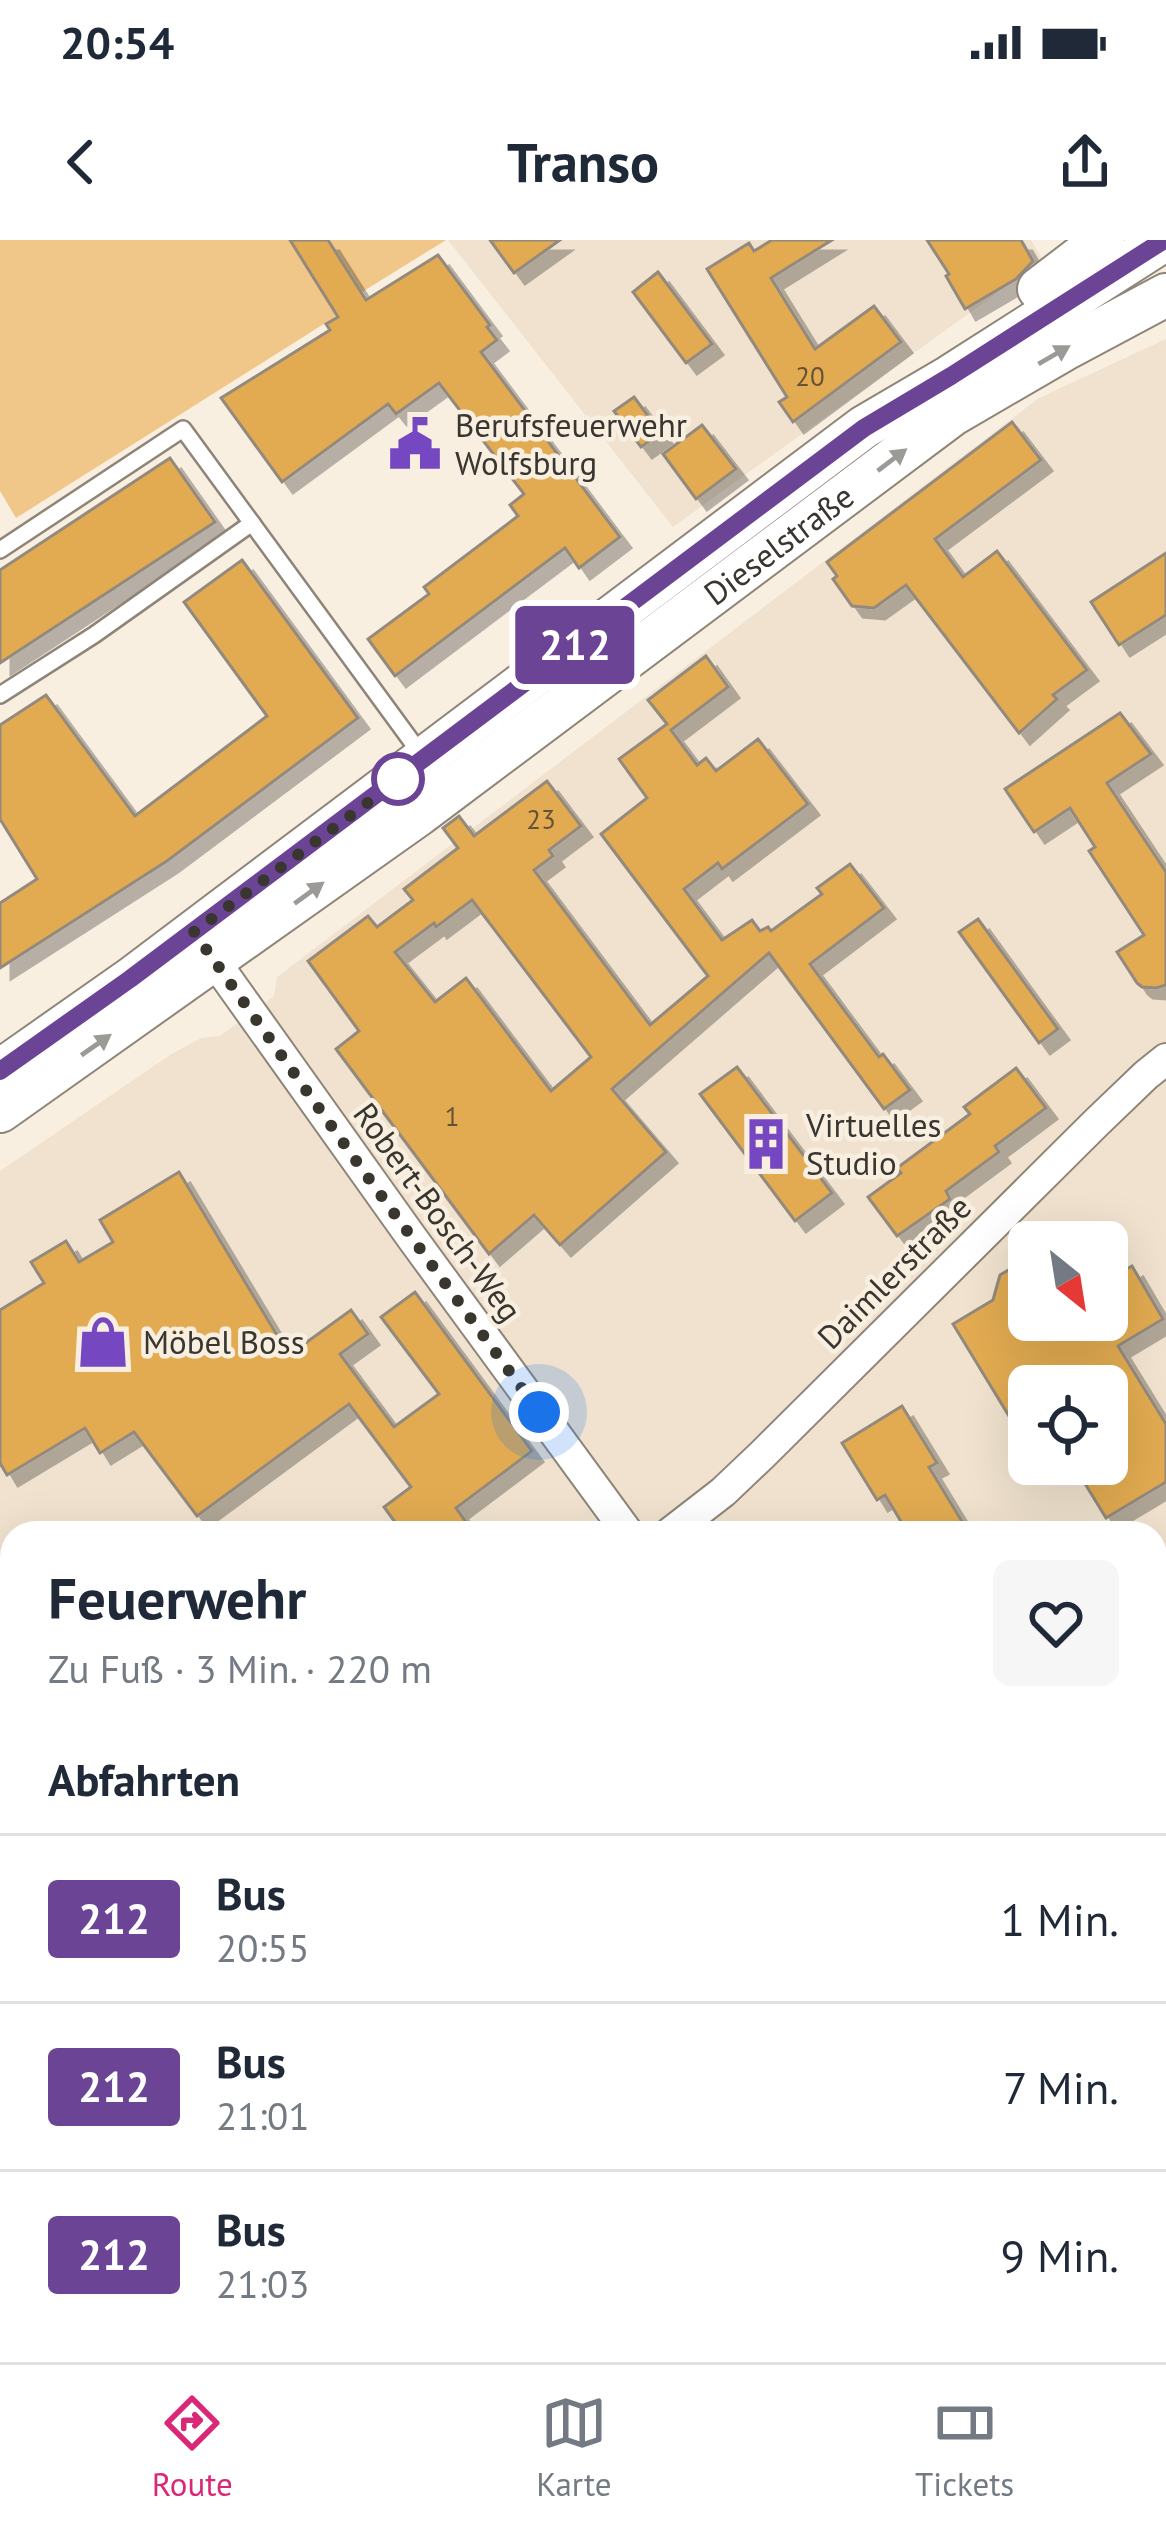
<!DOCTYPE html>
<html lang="de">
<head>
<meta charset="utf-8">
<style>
	:root { --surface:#fff; --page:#f6f6f7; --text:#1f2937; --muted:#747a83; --line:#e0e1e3; --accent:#db2777 }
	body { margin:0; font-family:"PT Sans",sans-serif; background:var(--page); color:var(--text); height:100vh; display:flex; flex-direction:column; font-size:45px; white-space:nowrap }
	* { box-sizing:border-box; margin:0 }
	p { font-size:39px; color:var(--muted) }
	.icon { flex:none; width:66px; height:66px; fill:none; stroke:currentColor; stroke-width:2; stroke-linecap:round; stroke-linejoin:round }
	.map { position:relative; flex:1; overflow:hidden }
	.details { position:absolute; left:0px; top:1281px; width:1167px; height:843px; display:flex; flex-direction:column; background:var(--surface); border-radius:36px 36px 0 0; box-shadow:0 12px 48px #0002 }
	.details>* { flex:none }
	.badge { padding:0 24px; border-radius:9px; font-size:42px; line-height:78px }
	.needle { width:78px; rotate:150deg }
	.controls { position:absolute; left:1008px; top:981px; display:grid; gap:24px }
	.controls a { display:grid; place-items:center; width:120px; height:120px; border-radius:18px; background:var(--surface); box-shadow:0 12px 48px #0002; font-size:60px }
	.you { position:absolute; width:60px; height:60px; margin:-30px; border:9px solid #fff; border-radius:50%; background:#1a73e8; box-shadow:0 0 0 18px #1a73e833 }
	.map>.badge { position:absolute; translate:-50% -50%; box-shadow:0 0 0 6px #fff }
	h2 { padding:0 48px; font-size:45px; line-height:108px }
	.round { display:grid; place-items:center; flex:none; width:126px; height:126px; border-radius:18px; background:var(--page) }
	.overview { display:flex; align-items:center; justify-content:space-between; height:204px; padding:0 48px }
	h1 { font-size:57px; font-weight:600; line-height:90px }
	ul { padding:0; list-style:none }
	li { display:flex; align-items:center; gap:36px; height:168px; padding:0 48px; border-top:3px solid var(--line) }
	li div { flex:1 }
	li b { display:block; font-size:45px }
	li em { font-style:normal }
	li .badge { min-width:132px; font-weight:700; text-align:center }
	.status { display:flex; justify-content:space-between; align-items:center; height:84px; padding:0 60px; background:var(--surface); direction:ltr }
	.status svg { height:33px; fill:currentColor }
	header { display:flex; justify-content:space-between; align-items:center; height:156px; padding:0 48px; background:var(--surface); font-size:54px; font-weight:600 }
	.tabs { display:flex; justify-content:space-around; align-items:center; height:168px; border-top:3px solid var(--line); background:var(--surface); font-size:33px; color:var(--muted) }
	.tabs a { display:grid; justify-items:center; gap:6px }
	.tabs .current { color:var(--accent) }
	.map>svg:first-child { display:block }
	.built { fill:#f0e2ce; fill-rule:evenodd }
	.green { fill:#f0c789 }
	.water { fill:#bba2f9 }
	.building { fill:#e2ab51; stroke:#938a7d; stroke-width:3; fill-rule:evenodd; filter:url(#shadow) }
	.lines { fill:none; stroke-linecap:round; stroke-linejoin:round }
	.lane-casing { stroke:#8e8578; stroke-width:20 }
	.street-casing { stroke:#8e8578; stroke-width:34 }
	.secondary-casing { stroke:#8e8578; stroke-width:46 }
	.lane { stroke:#fff; stroke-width:15 }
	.street { stroke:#fff; stroke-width:30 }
	.secondary { stroke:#fff; stroke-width:42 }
	.rail-casing { stroke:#898279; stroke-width:12 }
	.rail { stroke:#f9efe1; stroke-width:8; stroke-dasharray:22; stroke-linecap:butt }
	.oneway { fill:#9c9a97 }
	.line-casing { stroke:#fff; stroke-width:27 }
	.line { stroke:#6c4495; stroke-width:18 }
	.walk { stroke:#39352f; stroke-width:12; stroke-dasharray:0 21.6 }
	.stop-dot { fill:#fff; stroke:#6c4495; stroke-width:6 }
	.labels { text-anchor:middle; stroke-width:9; stroke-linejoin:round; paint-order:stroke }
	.number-label { font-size:27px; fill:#635238 }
	.poi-label { font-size:33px; fill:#39352f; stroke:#f9efe1; text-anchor:start }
	.street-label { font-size:33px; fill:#39352f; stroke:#f9efe1 }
</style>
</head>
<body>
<div class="status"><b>20:54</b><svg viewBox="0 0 49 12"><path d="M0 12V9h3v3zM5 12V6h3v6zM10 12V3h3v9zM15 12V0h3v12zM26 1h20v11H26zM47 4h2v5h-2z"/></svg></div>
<header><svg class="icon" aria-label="back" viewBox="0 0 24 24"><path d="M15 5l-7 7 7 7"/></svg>Transo<svg class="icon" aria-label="share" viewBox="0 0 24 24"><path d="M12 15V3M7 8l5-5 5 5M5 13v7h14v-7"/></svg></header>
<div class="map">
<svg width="1166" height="2122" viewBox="0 0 1166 2122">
	<defs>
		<filter id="shadow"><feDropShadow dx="11" dy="11" stdDeviation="0" flood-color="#0004"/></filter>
	</defs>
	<rect width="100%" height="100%" fill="#f9efe1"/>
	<g class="built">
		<polygon points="448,0 1031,0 1043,20 673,287"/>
		<path d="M1166,99v1664l-11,6v-476h-1143v819h575l-17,10h-570v-1191l170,-116 31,-17 19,-2 54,-40 3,-19 762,-579zM1029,1002h78v78h-78zM1029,1146h78v78h-78z"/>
	</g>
	<g class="green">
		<polygon points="0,0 446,0 362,52 365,58 16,278 0,251"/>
		<polygon points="1166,1763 1166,1911 1155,1916 1155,1769"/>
		<polygon points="587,2112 794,2112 776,2122 570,2122"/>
	</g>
	<polygon class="water" points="1166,1953 1166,2122 847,2122 865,2112 1155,2112 1155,1959"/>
	<g class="building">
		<polygon points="290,0 328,0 366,60 438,15 490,85 487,87 497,100 481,112 620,297 579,328 565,308 395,436 368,399 429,354 424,347 518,276 510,265 524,254 439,143 396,174 388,164 282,242 221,158 330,90 326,84 338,77"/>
		<polygon points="490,0 560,0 514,33"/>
		<polygon points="772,0 832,0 771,38 815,109 874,66 901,102 793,182 779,162 787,157 707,29 749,3 754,11"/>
		<polygon points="927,0 1021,0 1033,21 1016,39 965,69 946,36 949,34"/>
		<polygon points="658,32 712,104 686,123 633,52"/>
		<polygon points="634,157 661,193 641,207 614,171"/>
		<polygon points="1012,182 1041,220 935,299 963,337 997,311 1087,430 1053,455 1057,459 1019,493 906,345 874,368 852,366 833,339 837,336 827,322"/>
		<polygon points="702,185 736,229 696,259 663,214"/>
		<polygon points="170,218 215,282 0,423 0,330"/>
		<polygon points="1166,313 1166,375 1119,405 1091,362"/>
		<polygon points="242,320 358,478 167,621 0,728 0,663 37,639 0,579 0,485 46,455 135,576 267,476 184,362"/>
		<path d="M706,416l22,31 -57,43 26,35 9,-7 10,13 42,-32 50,65 -86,65 -4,-6 -34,26 38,51 30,-20 8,11 8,-4 3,4 51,-37 -5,-6 33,-24 34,44 -74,56 69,93 4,-3 27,36 -26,19 -115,-156 -157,136 54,63 -106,93 -26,-30 -45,39 -153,-205 23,-18 -51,-70 60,-45 9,11 36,-27 -9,-11 54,-41 -15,-20 16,-12 15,20 73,-55 34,45 -32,24 4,6 -19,14 116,155 58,-49 -107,-142 46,-36 -28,-39 48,-35 -19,-24zM472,660l119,157 -40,34 -85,-113 -31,24 -40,-50 39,-29 2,4z"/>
		<polygon points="1120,473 1151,514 1107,543 1166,632 1166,745 1156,748 1142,747 1137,743 1117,712 1144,695 1089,611 1095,607 1070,568 1034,592 1005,549"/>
		<polygon points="978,679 1058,789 1039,803 959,692"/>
		<polygon points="737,827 832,953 795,981 700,854"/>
		<polygon points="1016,828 1046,868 995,906 999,912 946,951 950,959 897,996 868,957 901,933 897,928 970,874 964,867"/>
		<polygon points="179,932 289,1115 351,1070 368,1094 340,1114 394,1187 439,1154 381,1077 415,1052 532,1211 456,1268 474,1293 403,1293 384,1267 411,1247 349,1164 197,1276 134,1192 100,1213 85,1188 7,1235 0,1223 0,1070 44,1043 31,1022 66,1001 79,1022 113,1002 100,980"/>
		<polygon points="1029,1018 1029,1080 1107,1080 1107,1040 1132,1026 1163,1079 1118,1106 1166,1184 1166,1242 1106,1278 1073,1224 1107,1224 1107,1146 1029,1146 1029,1209 953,1084 993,1060 1000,1035"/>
		<polygon points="902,1166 937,1223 929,1227 969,1293 908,1293 885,1255 877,1260 842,1203"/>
	</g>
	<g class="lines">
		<g class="lane-casing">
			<g id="lane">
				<polyline points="0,310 183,189 423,517"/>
				<polyline points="0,455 94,395 252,283"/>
				<polyline points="1155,1844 1166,1839"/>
				<polyline points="1155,1925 1166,1919"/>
				<polyline points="698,2122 734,2112"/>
				<polyline points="793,2122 811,2112"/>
			</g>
		</g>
		<g class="street-casing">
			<g id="street">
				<polyline points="203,705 412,998 628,1293"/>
				<polyline points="670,1293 723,1252 762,1215 1097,882 1146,835 1166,819"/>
				<polyline points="0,1792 12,1783"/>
			</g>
		</g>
		<g class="secondary-casing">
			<g id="secondary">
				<polyline points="1039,49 1103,0"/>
				<polyline points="0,831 131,739 864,187 951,136 1164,0"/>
				<path id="s1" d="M0,871l419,-297 534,-400 110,-64 103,-55"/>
			</g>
		</g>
		<use href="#lane" class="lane"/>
		<use href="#street" class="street"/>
		<use href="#secondary" class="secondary"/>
		<g class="rail-casing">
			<g id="rail">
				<polyline points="1155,1689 1166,1682"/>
				<polyline points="1155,1722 1166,1715"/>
				<polyline points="1155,1748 1166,1742"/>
				<polyline points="445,2122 462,2112"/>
				<polyline points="499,2122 516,2112"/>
				<polyline points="540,2122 556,2112"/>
			</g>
		</g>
		<use href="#rail" class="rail"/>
	</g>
	<defs><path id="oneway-solid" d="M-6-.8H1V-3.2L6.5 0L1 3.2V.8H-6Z" transform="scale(3)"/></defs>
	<g class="oneway">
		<use href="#oneway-solid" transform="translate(1054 115) rotate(-30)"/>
		<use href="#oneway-solid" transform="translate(892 220) rotate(-37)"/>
		<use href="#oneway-solid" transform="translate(309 653) rotate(-36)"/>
		<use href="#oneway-solid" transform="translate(96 805) rotate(-35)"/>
	</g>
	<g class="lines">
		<g class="line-casing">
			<polyline id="line" points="0,831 130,739 864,188 951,136 1164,0"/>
		</g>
		<use href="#line" class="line"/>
		<polyline class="walk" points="398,539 409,532 194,692 364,932 539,1172"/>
	</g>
	<defs>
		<g id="civic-bare" transform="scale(4.14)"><path d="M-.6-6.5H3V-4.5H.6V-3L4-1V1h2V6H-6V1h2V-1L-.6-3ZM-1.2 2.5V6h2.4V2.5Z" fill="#7548c1" stroke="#f9efe1" stroke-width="2.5" paint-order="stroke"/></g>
		<g id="building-bare" transform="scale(4.14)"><path d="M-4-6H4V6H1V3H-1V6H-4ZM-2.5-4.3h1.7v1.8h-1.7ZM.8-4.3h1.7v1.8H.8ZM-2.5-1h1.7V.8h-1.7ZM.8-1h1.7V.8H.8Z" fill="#7548c1" stroke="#f9efe1" stroke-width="2.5" paint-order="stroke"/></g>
		<g id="shop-bare" transform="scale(4.14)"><path d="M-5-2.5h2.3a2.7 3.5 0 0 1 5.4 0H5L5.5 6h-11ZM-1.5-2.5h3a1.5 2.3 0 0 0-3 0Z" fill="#7548c1" stroke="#f9efe1" stroke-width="2.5" paint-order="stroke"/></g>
	</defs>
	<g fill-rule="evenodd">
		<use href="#civic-bare" x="415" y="204"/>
		<use href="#building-bare" x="766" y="904"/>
		<use href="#shop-bare" x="103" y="1102"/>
	</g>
	<circle class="stop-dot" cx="398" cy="539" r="24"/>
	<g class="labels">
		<g class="number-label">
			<text x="810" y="146">20</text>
			<text x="541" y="589">23</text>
			<text x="452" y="886">1</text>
		</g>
		<g class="poi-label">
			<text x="455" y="197">Berufsfeuerwehr<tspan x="455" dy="38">Wolfsburg</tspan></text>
			<text x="806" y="897">Virtuelles<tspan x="806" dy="38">Studio</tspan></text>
			<text x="143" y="1114">Möbel Boss</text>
		</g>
		<g class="street-label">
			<text dy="12" stroke="none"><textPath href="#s1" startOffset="963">Dieselstraße</textPath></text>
			<text transform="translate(438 972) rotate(54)" y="12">Robert-Bosch-Weg</text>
			<text transform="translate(894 1032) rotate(-45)" y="12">Daimlerstraße</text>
		</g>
	</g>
</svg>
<div class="controls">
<a><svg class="needle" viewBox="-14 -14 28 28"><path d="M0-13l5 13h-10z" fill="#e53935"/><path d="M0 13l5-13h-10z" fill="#747a83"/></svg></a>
<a><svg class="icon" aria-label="locate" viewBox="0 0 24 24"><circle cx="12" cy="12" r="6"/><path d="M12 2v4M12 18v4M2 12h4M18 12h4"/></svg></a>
</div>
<div class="you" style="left:539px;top:1172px"></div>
<b class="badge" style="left:575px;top:405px;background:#6c4495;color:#fff">212</b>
<section class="details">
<div class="overview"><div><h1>Feuerwehr</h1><p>Zu Fuß · 3 Min. · 220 m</p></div><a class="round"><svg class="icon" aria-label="heart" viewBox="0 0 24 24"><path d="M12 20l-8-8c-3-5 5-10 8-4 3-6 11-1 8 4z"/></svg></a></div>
<h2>Abfahrten</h2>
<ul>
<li><span class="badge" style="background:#6c4495;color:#fff">212</span><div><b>Bus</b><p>20:55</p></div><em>1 Min.</em></li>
<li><span class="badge" style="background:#6c4495;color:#fff">212</span><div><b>Bus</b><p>21:01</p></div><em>7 Min.</em></li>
<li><span class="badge" style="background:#6c4495;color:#fff">212</span><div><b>Bus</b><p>21:03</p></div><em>9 Min.</em></li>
</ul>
</section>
</div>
<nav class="tabs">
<a class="current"><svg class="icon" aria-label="directions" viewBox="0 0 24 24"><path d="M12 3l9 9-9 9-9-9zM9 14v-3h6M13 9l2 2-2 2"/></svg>Route</a>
<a><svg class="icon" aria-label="map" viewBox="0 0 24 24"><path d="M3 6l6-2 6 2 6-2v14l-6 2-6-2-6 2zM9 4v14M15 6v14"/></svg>Karte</a>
<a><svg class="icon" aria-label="tickets" viewBox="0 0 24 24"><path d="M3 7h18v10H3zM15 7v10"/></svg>Tickets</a>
</nav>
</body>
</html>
